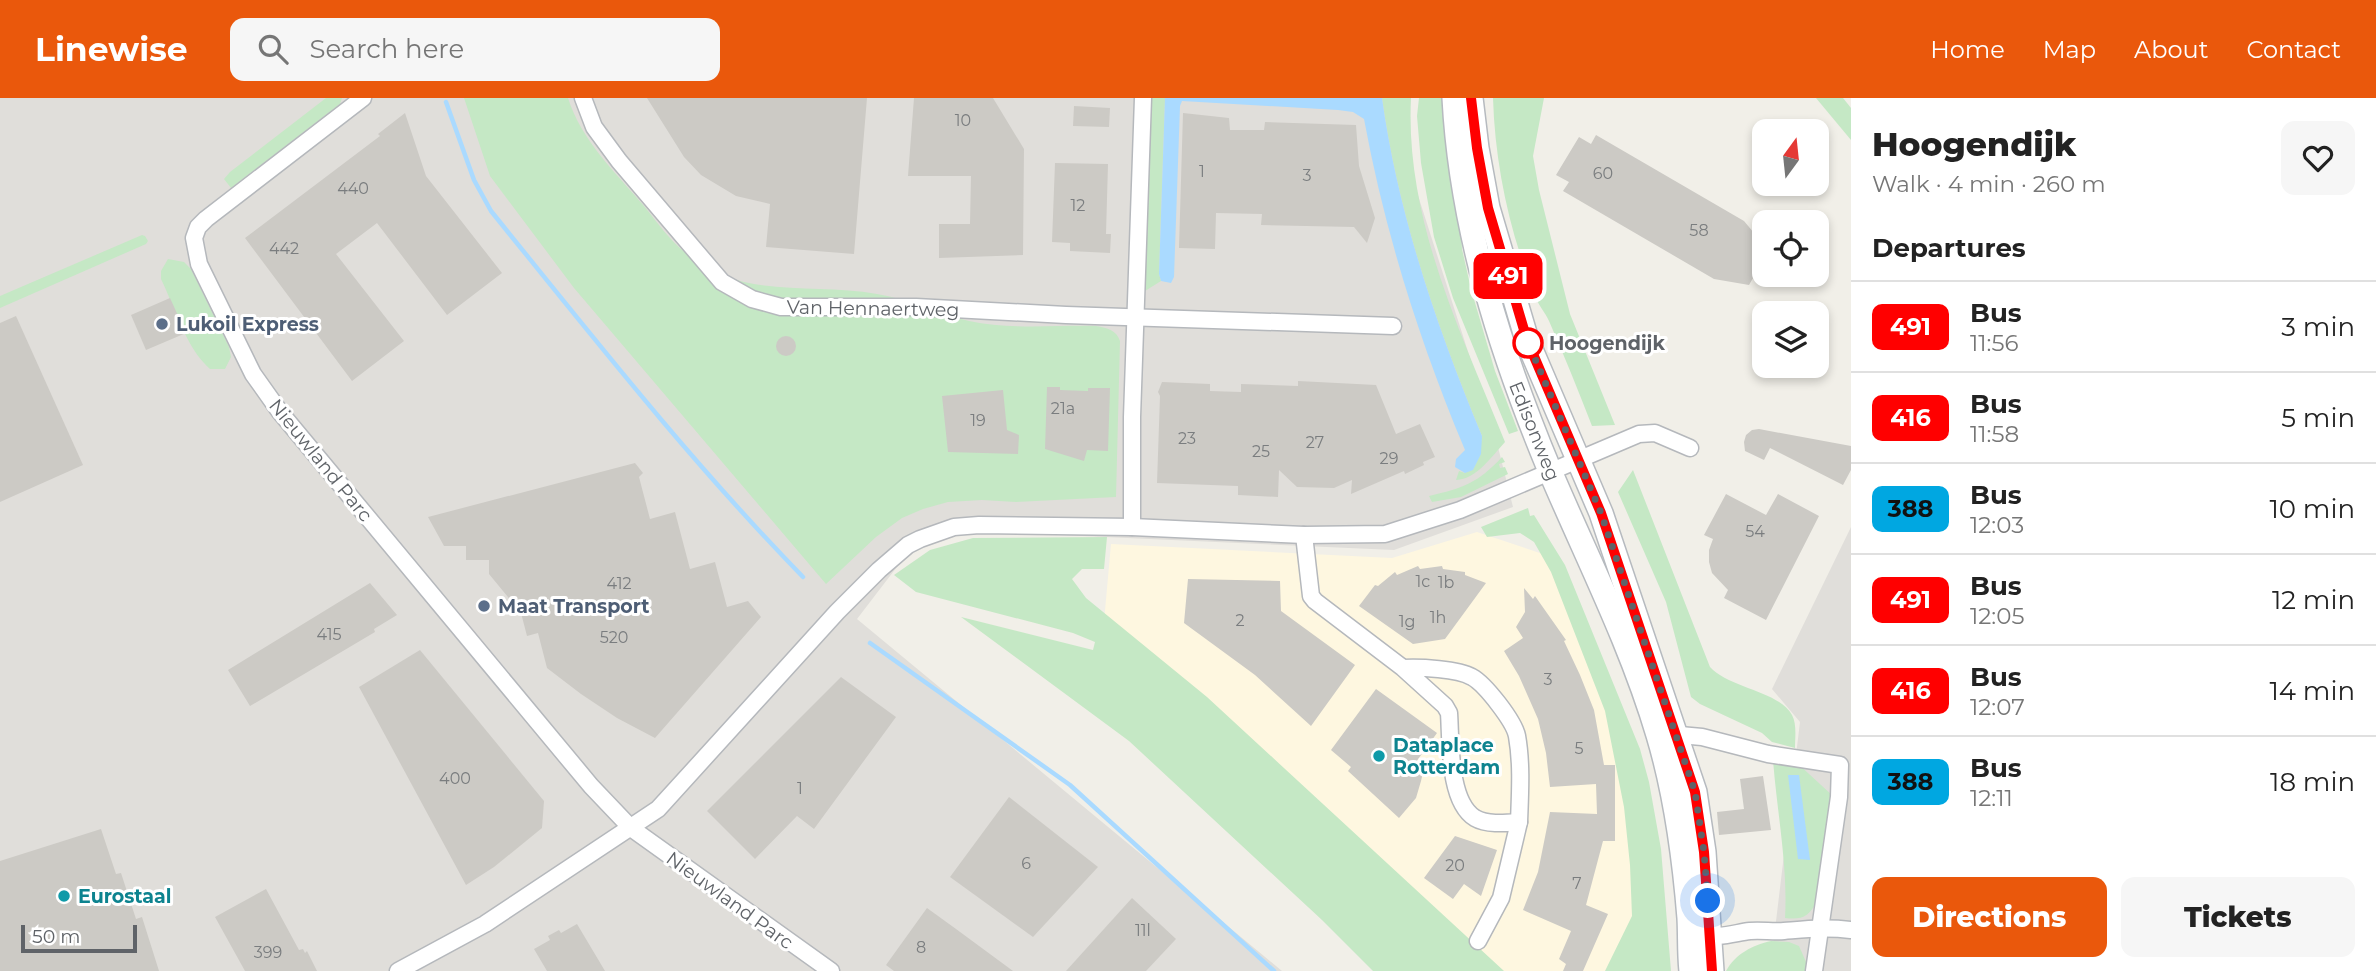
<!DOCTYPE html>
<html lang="en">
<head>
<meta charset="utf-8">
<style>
	:root { --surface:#fff; --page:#f6f6f6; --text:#222; --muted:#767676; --line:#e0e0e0; --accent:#ea580c }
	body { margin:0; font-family:Montserrat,sans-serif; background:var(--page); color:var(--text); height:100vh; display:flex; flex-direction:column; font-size:26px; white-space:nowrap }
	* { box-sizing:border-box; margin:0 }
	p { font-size:23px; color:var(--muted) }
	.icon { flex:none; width:38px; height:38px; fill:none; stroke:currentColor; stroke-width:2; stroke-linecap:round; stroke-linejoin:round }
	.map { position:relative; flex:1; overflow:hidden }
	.sheet { display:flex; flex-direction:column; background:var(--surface); width:525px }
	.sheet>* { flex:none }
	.badge { padding:0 14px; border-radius:10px; font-size:24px; line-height:46px }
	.needle { width:46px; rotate:15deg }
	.fabs { position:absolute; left:1752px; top:21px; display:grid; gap:14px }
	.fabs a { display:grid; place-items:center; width:77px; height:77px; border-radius:14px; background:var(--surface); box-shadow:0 4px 10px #0003; font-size:35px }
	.scale { position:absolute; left:21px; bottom:18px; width:116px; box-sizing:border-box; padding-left:7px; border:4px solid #5f6368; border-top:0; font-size:19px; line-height:24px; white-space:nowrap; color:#5f6368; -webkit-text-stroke:5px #fff; paint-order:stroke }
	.you { position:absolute; width:35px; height:35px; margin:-18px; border:5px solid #fff; border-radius:50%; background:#1a73e8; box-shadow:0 0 0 10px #1a73e833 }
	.map>.badge { position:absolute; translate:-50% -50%; box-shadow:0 0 0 4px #fff }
	h2 { padding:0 21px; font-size:26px; line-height:63px }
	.round { display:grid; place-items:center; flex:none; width:74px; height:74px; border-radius:14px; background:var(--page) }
	.head { display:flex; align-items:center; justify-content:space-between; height:119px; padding:0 21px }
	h1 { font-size:33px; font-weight:800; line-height:52px }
	.primary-button { display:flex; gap:14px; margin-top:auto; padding:14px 21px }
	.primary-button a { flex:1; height:80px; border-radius:14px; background:var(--accent); color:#fff; font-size:28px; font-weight:800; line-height:80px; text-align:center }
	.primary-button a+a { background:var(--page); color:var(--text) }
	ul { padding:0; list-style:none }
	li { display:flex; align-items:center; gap:21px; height:91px; padding:0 21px; border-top:2px solid var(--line) }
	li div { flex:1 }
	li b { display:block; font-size:26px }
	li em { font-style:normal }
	li .badge { min-width:77px; font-weight:700; text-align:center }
	header { display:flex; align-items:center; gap:42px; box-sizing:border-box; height:98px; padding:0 35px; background:var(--accent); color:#fff }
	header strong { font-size:33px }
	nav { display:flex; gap:38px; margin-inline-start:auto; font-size:24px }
	.search { width:490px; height:63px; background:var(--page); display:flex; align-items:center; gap:18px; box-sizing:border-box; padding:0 24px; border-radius:14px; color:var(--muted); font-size:26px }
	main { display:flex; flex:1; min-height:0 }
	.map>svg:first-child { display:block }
	.commercial { fill:#fef7e0 }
	.industrial { fill:#e0deda }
	.green { fill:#c5e8c5 }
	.water { fill:#aadaff }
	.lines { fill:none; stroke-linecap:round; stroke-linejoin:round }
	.stream { stroke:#aadaff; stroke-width:4.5 }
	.building { fill:#cccac5 }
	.street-casing { stroke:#b5b8bc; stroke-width:19 }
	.secondary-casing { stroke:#b6babf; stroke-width:26 }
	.street { stroke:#fff; stroke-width:16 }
	.secondary { stroke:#fff; stroke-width:23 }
	.line-casing { stroke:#fff; stroke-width:16 }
	.line { stroke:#f00; stroke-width:10 }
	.walk { stroke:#5f6368; stroke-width:7; stroke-dasharray:0 12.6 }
	.service-dot { fill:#5c6f8a; stroke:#fff; stroke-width:2.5 }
	.stop-dot { fill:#fff; stroke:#f00; stroke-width:3.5 }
	.culture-dot { fill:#0f9aa8; stroke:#fff; stroke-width:2.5 }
	.labels { text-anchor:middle; stroke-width:6; stroke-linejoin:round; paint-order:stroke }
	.number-label { font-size:16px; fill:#7a7d7f }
	.street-label { font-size:19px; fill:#5f6368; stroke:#fff }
	.service-label { font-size:19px; font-weight:bold; fill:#4e5e75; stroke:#fff; text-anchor:start }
	.stop-label { font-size:19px; font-weight:bold; fill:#5f6368; stroke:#fff; text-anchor:start }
	.culture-label { font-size:19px; font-weight:bold; fill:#0d838f; stroke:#fff; text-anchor:start }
</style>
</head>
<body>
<header>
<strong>Linewise</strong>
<div class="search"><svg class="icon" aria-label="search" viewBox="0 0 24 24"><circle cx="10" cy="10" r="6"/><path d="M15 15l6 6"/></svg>Search here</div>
<nav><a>Home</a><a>Map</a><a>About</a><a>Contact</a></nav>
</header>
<main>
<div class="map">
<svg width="1851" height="873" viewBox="0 0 1851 873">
	<rect width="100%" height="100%" fill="#f1efe8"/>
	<polygon class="commercial" points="1477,434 1555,460 1630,657 1644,822 1615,873 1441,873 1100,568 1111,446 1392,460"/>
	<g class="industrial">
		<polygon points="0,0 1405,0 1406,60 1496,341 1513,409 1394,452 926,431 857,521 1282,873 0,873"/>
		<polygon points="1851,429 1851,873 1770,873 1800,624 1772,591"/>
	</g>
	<g class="green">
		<polygon points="326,0 342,0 340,6 231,90 224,81 230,74"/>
		<path d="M464,0h104c13,42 48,75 76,108 13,16 26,35 43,48 16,12 37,23 57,28 43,10 89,4 133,12 31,5 60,20 92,27 41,9 86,4 127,5 12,2 20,4 24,15l-4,156 -100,5 -34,-2 -34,2 -25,7 -21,9 -26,19 -50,47 -252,-296 -84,-112z"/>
		<polygon points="1151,0 1165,0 1159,176 1161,183 1145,193"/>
		<path d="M1382,0h29c-6,122 50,234 94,344 -14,15 -28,37 -49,38l3,-9 6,2 17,-37c-45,-108 -84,-222 -100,-338z"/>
		<polygon points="1419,0 1446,0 1458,84 1462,151 1471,191 1495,273 1518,333 1509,336 1453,200 1434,139 1421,65 1417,18"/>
		<path d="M1493,0h51l-11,58 6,34 31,124 45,111 -23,1c-14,-36 -28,-71 -43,-105 -4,-9 -10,-15 -13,-23 -26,-64 -41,-132 -43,-200z"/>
		<polygon points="1816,0 1843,0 1851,10 1851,42"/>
		<polygon points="142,137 145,138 148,143 146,146 0,210 0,198"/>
		<path d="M168,161l16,3 7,7 38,78 2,10 -6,12h-15c-24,-21 -35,-61 -49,-90v-8z"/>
		<path d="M1502,359l3,5 -6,2 1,4 5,-1 3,7 -47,23 -29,5 -3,-6c34,-8 49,-13 73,-39z"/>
		<path d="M1633,372l77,197c19,21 69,24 82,48 5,9 3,23 3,33l-23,-6 -10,-9 -62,-29 -9,-7 -25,-95 -48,-110z"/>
		<polygon points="1528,410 1530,418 1534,417 1565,467 1640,651 1649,684 1661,751 1671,873 1605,873 1632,818 1630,767 1624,709 1605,613 1551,474 1534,444 1520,435 1487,439 1481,429"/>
		<polygon points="1107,439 1104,471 1082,471 1072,481 1086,500 1207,599 1504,873 1373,873 1322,822 1129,643 961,519 1093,552 1095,544 1073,535 916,494 894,477 930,452 973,440"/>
		<path d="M1773,662l23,2 37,34 -16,105c-8,16 -15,19 -32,17 3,-52 -8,-106 -12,-158z"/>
		<path d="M1771,843l18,1 10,4 8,18 -1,7h-80c9,-17 27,-26 45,-30z"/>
	</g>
	<g class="water">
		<path d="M1165,0h217c16,116 55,230 100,338l-1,18 -8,16 -8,3 -10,-6 1,-8 9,-9c-45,-107 -80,-217 -101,-331l-11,-7 -15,-2 -156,-9 -2,5 -6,171 -3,6 -10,-2 -2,-7z"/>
		<polygon points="1788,677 1799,677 1810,762 1798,761"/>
	</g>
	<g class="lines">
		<g class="stream">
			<path d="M446,4l28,78 17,31c101,125 200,251 312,366"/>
			<polyline points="870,545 1070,687 1274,873"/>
		</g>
	</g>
	<g class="building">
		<polygon points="647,0 867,0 854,156 766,149 770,106 736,98 701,77 684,59"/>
		<polygon points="914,0 993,0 1024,51 1023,157 939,160 939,126 970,126 971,78 908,78"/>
		<polygon points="1074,8 1110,10 1109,29 1073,28"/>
		<polygon points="405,15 426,78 502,175 447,217 377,125 336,156 404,243 352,283 245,140 380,38 378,36"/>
		<polygon points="1183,15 1229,20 1230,32 1264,32 1265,24 1356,27 1359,68 1375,120 1367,145 1354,129 1261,127 1262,116 1216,115 1215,151 1179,150"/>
		<polygon points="1596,37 1744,123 1764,147 1764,161 1749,187 1714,181 1563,93 1569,84 1556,77 1579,39 1591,46"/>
		<polygon points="1055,65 1108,66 1106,136 1111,136 1110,155 1070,153 1070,145 1052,144"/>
		<polygon points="170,200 186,235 146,252 131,217"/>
		<polygon points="16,218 83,367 0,404 0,225"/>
		<circle cx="786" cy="248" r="10"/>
		<polygon points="1298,283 1376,287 1396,336 1420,326 1435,359 1423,364 1424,367 1405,376 1404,373 1351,396 1352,382 1334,390 1297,389 1279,372 1278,399 1238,397 1238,388 1157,385 1160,298 1158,294 1162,284 1210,286 1210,293 1241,294 1241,286 1298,288"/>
		<polygon points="1047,289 1060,289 1060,292 1088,293 1088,290 1110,290 1108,353 1087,352 1084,363 1045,351"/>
		<polygon points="1003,292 1007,332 1019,337 1018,356 948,354 942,298"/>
		<polygon points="1759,331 1851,348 1851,372 1843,387 1770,350 1764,362 1745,353 1744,344 1746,337 1752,332"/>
		<polygon points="635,365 643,375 639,379 650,421 675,414 690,471 715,464 727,509 748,503 761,519 655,640 617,620 581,596 547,570 538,535 527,538 521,515 489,476 489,462 466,462 466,448 444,448 428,419"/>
		<polygon points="1726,396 1766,417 1778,396 1819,418 1766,522 1724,500 1728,492 1712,475 1709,464 1709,452 1713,441 1704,437"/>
		<polygon points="1418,468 1420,471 1442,468 1443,471 1465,474 1465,477 1486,485 1445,541 1413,546 1359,508 1375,487 1378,488 1395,474 1397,477"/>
		<polygon points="1188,481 1280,483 1281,513 1355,567 1311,628 1255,577 1184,525"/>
		<polygon points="370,485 397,517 374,531 375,534 250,608 228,572"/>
		<polygon points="1524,490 1533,501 1535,498 1566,542 1564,543 1580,577 1594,612 1604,667 1615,667 1615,743 1603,743 1586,807 1608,816 1583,873 1563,873 1566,866 1559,861 1571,833 1523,812 1538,774 1550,714 1597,716 1596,686 1550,689 1546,655 1538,621 1519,578 1504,553 1523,540 1516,529 1525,514"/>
		<polygon points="420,552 544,703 542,730 494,769 466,787 359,589"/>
		<polygon points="841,579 896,619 814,731 797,718 755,761 707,713"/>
		<polygon points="1376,591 1437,635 1416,664 1424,670 1421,683 1416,700 1399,720 1348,673 1351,669 1331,652"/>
		<polygon points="1763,678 1771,732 1719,737 1717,714 1744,711 1740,681"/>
		<polygon points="1009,699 1098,769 1033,839 950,779"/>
		<polygon points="101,731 116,776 121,775 136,821 142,819 159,873 0,873 0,763"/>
		<polygon points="1455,738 1497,752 1481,798 1464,786 1453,801 1424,780"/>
		<polygon points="266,791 299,852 303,851 305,855 307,853 317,873 245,873 215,819"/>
		<polygon points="1132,800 1176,841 1146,873 1066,873"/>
		<polygon points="927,810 956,831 1013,873 894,873 886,867"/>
		<polygon points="577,826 605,873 547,873 534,851 550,842 548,838 559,832 561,835"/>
	</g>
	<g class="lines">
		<g class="street-casing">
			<g id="street">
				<polyline points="363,0 206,121 198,129 194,140 199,166 253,276 280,314 591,688 631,730 831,873"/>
				<polyline points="583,0 594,29 619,63 722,184 752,201 781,209 916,209 1066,217 1393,228"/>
				<polyline points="1132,429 1132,319 1143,0"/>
				<path d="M1304,437l7,61 4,5 88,67 42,38 4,7c2,28 -1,88 26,105 12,7 31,5 44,4 1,-28 3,-58 -2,-86 -3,-15 -32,-52 -45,-59 -14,-8 -52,-10 -69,-9"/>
				<polyline points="1669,636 1702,639 1768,656 1840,667 1839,699 1814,873"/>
				<path d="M1701,834c17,8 32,1 49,-1 12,-1 23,1 34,0 25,-2 42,-4 67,-1"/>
				<polyline points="1478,843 1501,800 1519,724"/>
				<polyline points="398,873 485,826 658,711 837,514 879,472 908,447 920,441 954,429 979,427 1132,429 1304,437 1385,436 1460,412 1639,336 1655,335 1690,350"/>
			</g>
		</g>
		<g class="secondary-casing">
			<g id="secondary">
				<path d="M1454,0c7,130 46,253 96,373 37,87 81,173 108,264 18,60 26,121 31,183 1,18 0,35 2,53"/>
				<polyline points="1471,0 1477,50 1488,110 1527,242 1601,415 1695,694 1704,754 1712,873"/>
			</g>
		</g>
		<use href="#street" class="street"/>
		<use href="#secondary" class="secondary"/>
	</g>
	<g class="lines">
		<g class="line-casing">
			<polyline id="line" points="1471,0 1477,50 1488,110 1527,242 1601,415 1695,694 1704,754 1712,873"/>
		</g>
		<use href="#line" class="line"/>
		<polyline class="walk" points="1528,245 1527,242 1601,415 1695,694 1704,754 1708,803"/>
	</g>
	<g class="service-dot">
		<circle cx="162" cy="226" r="7"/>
		<circle cx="484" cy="508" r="7"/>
	</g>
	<circle class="stop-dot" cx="1528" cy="245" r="14"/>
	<g class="culture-dot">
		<circle cx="1379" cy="658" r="7"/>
		<circle cx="64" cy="798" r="7"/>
	</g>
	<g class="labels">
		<g class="number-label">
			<text x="963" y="28">10</text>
			<text x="1202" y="79">1</text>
			<text x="1603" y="81">60</text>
			<text x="1307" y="83">3</text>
			<text x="353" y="96">440</text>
			<text x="1078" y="113">12</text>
			<text x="1699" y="138">58</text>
			<text x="284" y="156">442</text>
			<text x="1063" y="316">21a</text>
			<text x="978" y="328">19</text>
			<text x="1187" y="346">23</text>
			<text x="1315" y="350">27</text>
			<text x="1261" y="359">25</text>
			<text x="1389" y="366">29</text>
			<text x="1755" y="439">54</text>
			<text x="1423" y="489">1c</text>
			<text x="1446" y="490">1b</text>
			<text x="619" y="491">412</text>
			<text x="1438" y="525">1h</text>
			<text x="1240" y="528">2</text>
			<text x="1407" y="529">1g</text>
			<text x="329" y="542">415</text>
			<text x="614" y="545">520</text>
			<text x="1548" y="587">3</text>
			<text x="1579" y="656">5</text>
			<text x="455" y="686">400</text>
			<text x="800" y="696">1</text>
			<text x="1026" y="771">6</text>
			<text x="1455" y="773">20</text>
			<text x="1577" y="791">7</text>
			<text x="1143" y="838">11l</text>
			<text x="921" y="855">8</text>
			<text x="268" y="860">399</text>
		</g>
		<g class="street-label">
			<text transform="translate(873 210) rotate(1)" y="7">Van Hennaertweg</text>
			<text transform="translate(1535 333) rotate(68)" y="7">Edisonweg</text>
			<text transform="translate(321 362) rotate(51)" y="7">Nieuwland Parc</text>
			<text transform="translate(730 802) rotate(36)" y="7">Nieuwland Parc</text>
		</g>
		<g class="service-label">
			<text x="176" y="233">Lukoil Express</text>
			<text x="498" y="515">Maat Transport</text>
		</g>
		<g class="stop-label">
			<text x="1549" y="252">Hoogendijk</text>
		</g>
		<g class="culture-label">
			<text x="1393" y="654">Dataplace<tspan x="1393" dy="22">Rotterdam</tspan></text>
			<text x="78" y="805">Eurostaal</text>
		</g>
	</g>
</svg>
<div class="fabs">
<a><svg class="needle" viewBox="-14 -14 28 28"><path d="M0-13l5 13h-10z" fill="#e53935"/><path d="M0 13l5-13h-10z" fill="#767676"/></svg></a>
<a><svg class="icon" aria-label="locate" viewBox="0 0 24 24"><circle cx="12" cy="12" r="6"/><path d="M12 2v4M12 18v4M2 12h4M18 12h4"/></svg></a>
<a><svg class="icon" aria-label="layers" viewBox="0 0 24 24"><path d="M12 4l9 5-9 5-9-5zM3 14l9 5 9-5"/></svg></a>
</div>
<div class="scale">50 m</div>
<div class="you" style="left:1708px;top:803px"></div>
<b class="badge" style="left:1508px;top:178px;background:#f00;color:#fff">491</b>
</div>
<section class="sheet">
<div class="head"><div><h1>Hoogendijk</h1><p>Walk · 4 min · 260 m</p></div><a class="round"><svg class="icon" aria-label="heart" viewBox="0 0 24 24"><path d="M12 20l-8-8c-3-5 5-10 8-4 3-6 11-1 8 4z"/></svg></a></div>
<h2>Departures</h2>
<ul>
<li><span class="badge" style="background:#f00;color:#fff">491</span><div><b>Bus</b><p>11:56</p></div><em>3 min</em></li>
<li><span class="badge" style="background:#f00;color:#fff">416</span><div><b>Bus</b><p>11:58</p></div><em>5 min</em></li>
<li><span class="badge" style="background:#00a7e1;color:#111">388</span><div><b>Bus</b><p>12:03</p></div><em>10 min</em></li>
<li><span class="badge" style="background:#f00;color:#fff">491</span><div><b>Bus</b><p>12:05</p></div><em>12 min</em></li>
<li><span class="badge" style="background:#f00;color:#fff">416</span><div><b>Bus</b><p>12:07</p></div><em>14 min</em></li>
<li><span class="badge" style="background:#00a7e1;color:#111">388</span><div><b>Bus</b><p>12:11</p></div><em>18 min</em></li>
</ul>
<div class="primary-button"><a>Directions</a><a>Tickets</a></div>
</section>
</main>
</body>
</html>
